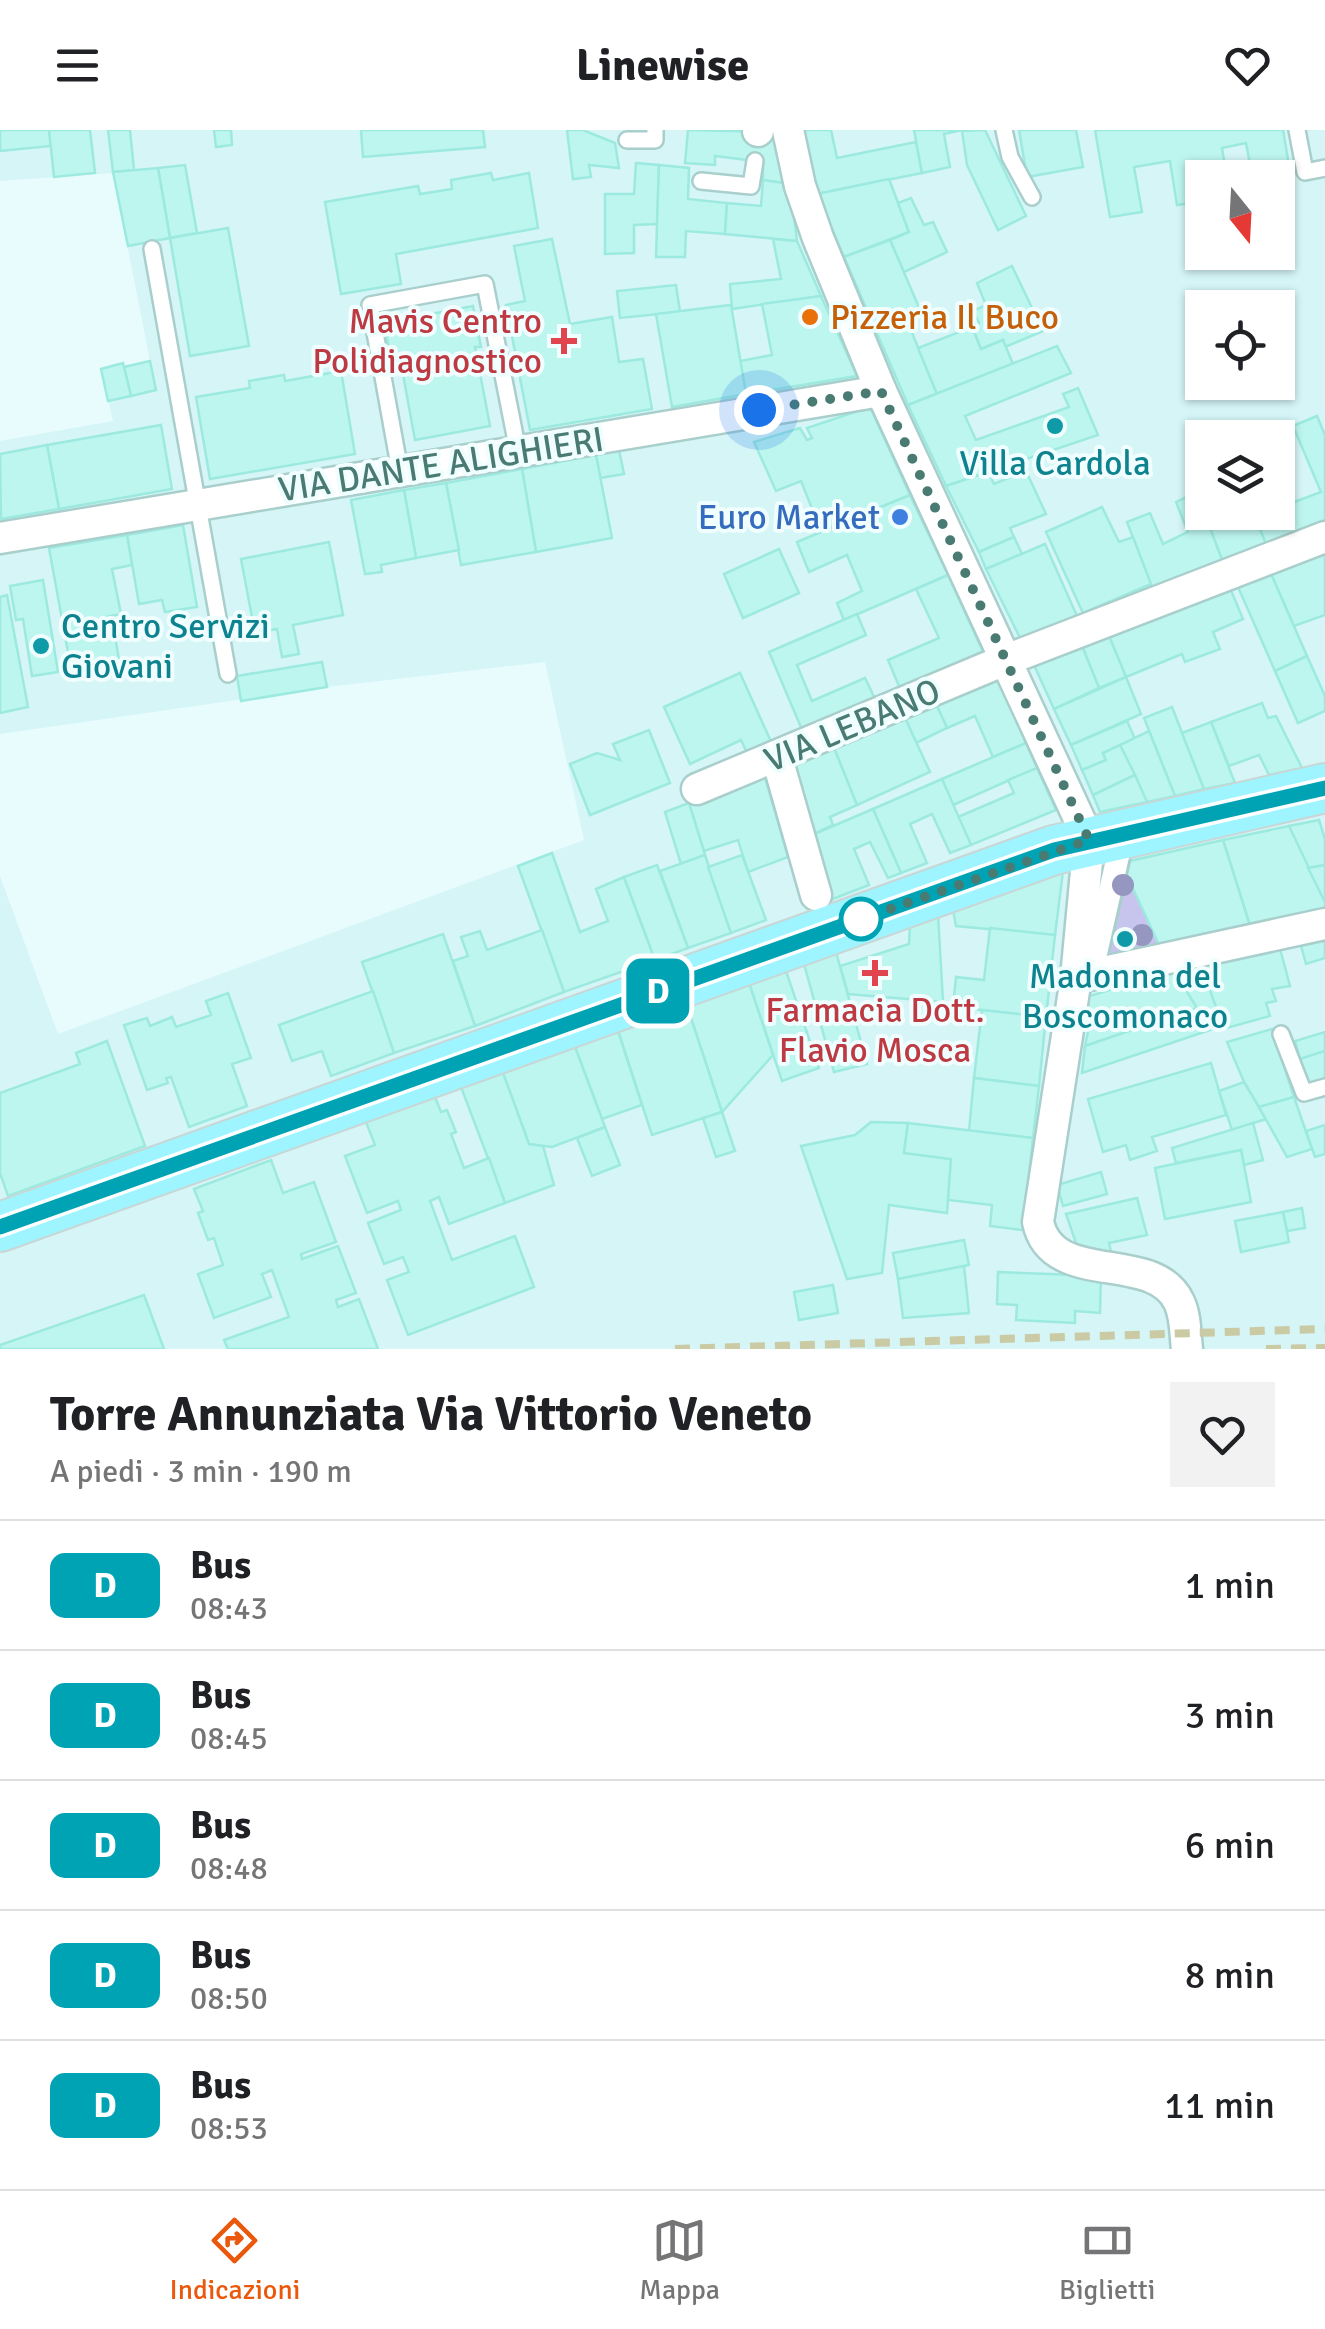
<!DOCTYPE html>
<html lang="it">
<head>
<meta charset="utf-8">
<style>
	:root { --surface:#fff; --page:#f2f2f2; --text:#202124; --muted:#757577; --line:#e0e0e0; --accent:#ea580c }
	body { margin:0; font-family:Signika,sans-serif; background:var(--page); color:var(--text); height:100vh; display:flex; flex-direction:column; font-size:38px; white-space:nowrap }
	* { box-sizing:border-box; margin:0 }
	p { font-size:32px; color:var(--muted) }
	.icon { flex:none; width:55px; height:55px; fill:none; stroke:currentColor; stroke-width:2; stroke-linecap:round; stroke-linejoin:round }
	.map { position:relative; height:1219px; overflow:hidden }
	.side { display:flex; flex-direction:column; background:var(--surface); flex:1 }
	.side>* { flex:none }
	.badge { padding:0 20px; border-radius:15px; font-size:35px; line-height:65px }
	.needle { width:65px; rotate:162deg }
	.tools { position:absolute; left:1185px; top:30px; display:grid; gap:20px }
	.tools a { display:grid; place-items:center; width:110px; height:110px; border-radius:0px; background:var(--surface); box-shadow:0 2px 8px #0004; font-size:50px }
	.you { position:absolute; width:50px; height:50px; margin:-25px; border:8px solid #fff; border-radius:50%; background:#1a73e8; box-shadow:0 0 0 15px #1a73e833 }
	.map>.badge { position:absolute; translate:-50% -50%; box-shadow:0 0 0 5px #fff }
	.round { display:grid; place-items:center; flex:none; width:105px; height:105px; border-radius:0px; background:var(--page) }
	.summary { display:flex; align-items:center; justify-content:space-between; height:170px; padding:0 50px }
	h1 { font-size:48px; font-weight:700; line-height:75px }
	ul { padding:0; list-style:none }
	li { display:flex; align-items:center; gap:30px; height:130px; padding:0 50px; border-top:2px solid var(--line) }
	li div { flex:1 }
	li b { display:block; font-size:38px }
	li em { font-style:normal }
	li .badge { min-width:110px; font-weight:700; text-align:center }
	header { display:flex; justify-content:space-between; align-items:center; height:130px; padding:0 50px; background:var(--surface); font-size:45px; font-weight:700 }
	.dock { display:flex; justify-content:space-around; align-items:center; height:140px; border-top:2px solid var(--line); background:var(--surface); font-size:28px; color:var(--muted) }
	.dock a { display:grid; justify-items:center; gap:5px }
	.dock .on { color:var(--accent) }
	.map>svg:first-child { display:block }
	.residential { fill:#d5f5f7; fill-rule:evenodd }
	.green { fill:#c7c4ee }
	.building { fill:#bdf6ef; stroke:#9ceadf; stroke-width:2.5 }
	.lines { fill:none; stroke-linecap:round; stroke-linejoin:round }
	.service-casing { stroke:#a9cfcc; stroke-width:20 }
	.pedestrian-casing { stroke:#a9cfcc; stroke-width:28 }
	.minor-casing { stroke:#a9cfcc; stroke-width:35 }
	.primary-casing { stroke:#c8d7d5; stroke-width:52 }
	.service { stroke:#fff; stroke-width:15 }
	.pedestrian { stroke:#fff; stroke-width:22 }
	.minor { stroke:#fff; stroke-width:30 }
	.primary { stroke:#9ef5ff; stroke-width:48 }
	.rail { stroke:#cacaa4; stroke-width:8; stroke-dasharray:15 10; stroke-linecap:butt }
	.tree { fill:#9697c0 }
	.line-casing { stroke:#fff; stroke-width:22 }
	.line { stroke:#00a3b4; stroke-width:15 }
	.walk { stroke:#497b73; stroke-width:10; stroke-dasharray:0 18 }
	.food-dot { fill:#e8710a; stroke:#f0feff; stroke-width:4 }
	.health-dot { fill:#e0444e; stroke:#f0feff; stroke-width:4 }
	.culture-dot { fill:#0f9aa8; stroke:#f0feff; stroke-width:4 }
	.shop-dot { fill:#3f7fe0; stroke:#f0feff; stroke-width:4 }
	.stop-dot { fill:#fff; stroke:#00a3b4; stroke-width:5 }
	.labels { text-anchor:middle; stroke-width:8; stroke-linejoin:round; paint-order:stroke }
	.food-label { font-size:35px; fill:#c56008; stroke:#f0feff; text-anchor:start }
	.health-label { font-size:35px; fill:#be3a42; stroke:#f0feff; text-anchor:end }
	.culture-label { font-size:35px; fill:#0d838f; stroke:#f0feff }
	.street-label { font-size:35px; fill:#497b73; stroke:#f0feff }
	.shop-label { font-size:35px; fill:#366cbe; stroke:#f0feff; text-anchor:end }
</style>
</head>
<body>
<header><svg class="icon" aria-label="menu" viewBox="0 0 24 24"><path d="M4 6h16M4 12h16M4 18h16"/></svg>Linewise<svg class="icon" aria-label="heart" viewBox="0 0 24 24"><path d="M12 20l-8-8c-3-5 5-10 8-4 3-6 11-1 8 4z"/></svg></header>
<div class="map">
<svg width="1325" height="1219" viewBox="0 0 1325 1219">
	<rect width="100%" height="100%" fill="#e8fcfe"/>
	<path class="residential" d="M0,0h1325v1219h-1325v-473l58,158 526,-194 -39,-178 -218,25 -327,47v-293l113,-20 -12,-52 49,-8 -37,-188 -113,8zM1202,48h76v74h-76zM1202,178h76v74h-76zM1202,308h76v74h-76z"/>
	<polygon class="green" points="1118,726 1162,821 1094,832"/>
	<g class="building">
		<polygon points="0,0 49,0 51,16 0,21"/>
		<polygon points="49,0 90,0 95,43 54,47"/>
		<polygon points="108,0 130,0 134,40 113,42"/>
		<polygon points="214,0 231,0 232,15 216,17"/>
		<polygon points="361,0 483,0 485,17 363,27"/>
		<polygon points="567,0 583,0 615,13 619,38 589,35 591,47 573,49"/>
		<polygon points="688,0 772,2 790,54 763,50 763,32 715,26 715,35 685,33"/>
		<polygon points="802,0 831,0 837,28 916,12 922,43 817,64"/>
		<polygon points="914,0 962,0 944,4 950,37 922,43"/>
		<polygon points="985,0 1026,86 998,100 967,35 962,1"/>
		<polygon points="1019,0 1076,0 1083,37 1027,47"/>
		<polygon points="1095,0 1283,0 1293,59 1278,62 1278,48 1260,48 1259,39 1251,40 1246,13 1222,18 1227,48 1202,48 1202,71 1177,75 1170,31 1134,37 1142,82 1110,87"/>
		<polygon points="636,33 659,35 657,94 634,95 634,123 605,124 605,64 634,64"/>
		<polygon points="185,35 197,103 170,108 158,38"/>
		<polygon points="659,35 689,38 688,69 727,73 725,104 686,101 685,127 656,127"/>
		<polygon points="158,38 170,108 128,116 113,42"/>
		<polygon points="491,43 493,50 529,43 538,98 396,124 401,154 341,164 325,72 418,56 420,64 452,59 451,50"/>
		<polygon points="889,49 909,102 844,127 817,64"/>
		<polygon points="763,50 790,54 797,111 725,104 727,73 761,76"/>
		<polygon points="911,68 924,95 933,92 947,122 904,142 890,110 909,102 898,73"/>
		<polygon points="228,98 249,216 190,226 170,108"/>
		<polygon points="552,109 570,194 612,187 619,232 643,229 652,279 530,300 506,175 525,171 514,116"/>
		<polygon points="773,109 797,111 821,166 732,179 730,154 781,149"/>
		<polygon points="890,110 921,182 906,188 937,264 908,275 844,127"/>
		<polygon points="1012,136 1043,201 1005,217 1003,210 981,219 972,197 979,193 973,181 986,175 977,153"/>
		<polygon points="676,155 680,182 620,188 617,161"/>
		<polygon points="821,166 857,246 746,264 740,231 772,225 762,174"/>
		<polygon points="731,175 746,264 672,277 656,184"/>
		<polygon points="473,176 481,217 475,217 490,296 415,310 402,239 394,241 384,193"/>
		<polygon points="972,197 981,219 1003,210 1013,234 937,264 918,218"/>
		<polygon points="1057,216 1071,243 965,286 976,310 1069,277 1063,264 1078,258 1098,305 946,356 908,275"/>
		<polygon points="150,231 156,260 131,266 124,237"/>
		<polygon points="123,233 131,266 108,271 101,239"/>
		<polygon points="341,241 355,324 210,349 196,267 250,258 249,251 284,245 285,251"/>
		<polygon points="870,277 910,365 821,401 801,351 776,361 754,312 800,298 807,310 812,308 807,298"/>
		<polygon points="1317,286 1325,305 1325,392 1266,414 1253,382 1278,382 1278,368 1281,377 1321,362 1293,296"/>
		<polygon points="161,295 172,359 59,379 47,315"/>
		<polygon points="47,315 59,379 1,389 0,324"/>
		<polygon points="619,320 624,344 600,348 596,325"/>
		<polygon points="596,325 612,408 536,422 522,339"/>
		<polygon points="522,339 536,422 461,435 446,353"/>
		<polygon points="1026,341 1046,384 1010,398 1014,407 979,422 946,356 988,342 994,354"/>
		<polygon points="446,353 459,420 416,428 404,360"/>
		<polygon points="404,360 416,428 381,435 382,442 365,444 351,370"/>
		<polygon points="1197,362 1223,432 1153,460 1127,392 1150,383 1163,414 1188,402 1176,372"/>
		<polygon points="910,365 948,445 844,490 837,473 862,461 847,425 809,442 797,412"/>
		<polygon points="1102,377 1119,412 1133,407 1151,454 1083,483 1046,402"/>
		<polygon points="1204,382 1253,382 1266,414 1223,432"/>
		<polygon points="183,395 197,477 165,482 162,470 139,474 127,405"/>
		<polygon points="127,405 132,435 112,439 121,484 101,488 104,508 115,506 120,536 72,544 49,418"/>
		<polygon points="1014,407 1022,424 986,439 979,422"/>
		<polygon points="329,412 343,485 293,495 299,524 282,527 277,499 255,503 241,429"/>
		<polygon points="1045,414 1077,486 1021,510 986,439"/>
		<polygon points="779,419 799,463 743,488 724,444"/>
		<polygon points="1325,423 1325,485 1294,496 1271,444"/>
		<polygon points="1271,444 1307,526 1275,541 1238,457"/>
		<polygon points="948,445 984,524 901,561 888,530 939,508 916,459"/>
		<polygon points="43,450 58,542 32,546 23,489 16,490 10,456"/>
		<polygon points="1230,458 1243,489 1213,502 1220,519 1185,532 1182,524 1126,547 1109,506"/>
		<polygon points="7,465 28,577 0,583 0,467"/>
		<polygon points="857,484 866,505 797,535 812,571 865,548 876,571 803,602 769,522"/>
		<polygon points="1109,506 1126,547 1099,558 1082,516"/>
		<polygon points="1082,516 1099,558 1054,579 1034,535"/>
		<polygon points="1307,526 1325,566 1325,581 1298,593 1275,541"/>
		<polygon points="322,532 327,557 241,571 237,546"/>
		<polygon points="740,543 773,616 749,627 741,610 690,634 664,577"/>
		<polygon points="997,546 1026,613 993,627 975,586 947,598 936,574"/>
		<polygon points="1126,547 1141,584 1071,615 1054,579"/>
		<polygon points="1262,573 1268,588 1276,586 1302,638 1269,645 1259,625 1229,636 1211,592"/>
		<polygon points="936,574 947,598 916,613 905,588"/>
		<polygon points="1172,577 1204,659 1175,666 1144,588"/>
		<polygon points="905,588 930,642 857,675 834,618"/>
		<polygon points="1127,591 1135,609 1103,623 1106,630 1082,640 1071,615"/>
		<polygon points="1211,592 1235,653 1204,659 1182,603"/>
		<polygon points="649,600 670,653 590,685 570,634 597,623 620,630 613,614"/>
		<polygon points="1149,601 1175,666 1147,672 1120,615"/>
		<polygon points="1026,613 1037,638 953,675 942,649"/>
		<polygon points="1120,615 1135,645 1093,665 1082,640 1106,630 1103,623"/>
		<polygon points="834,618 857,675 830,687 833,695 812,705 794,634"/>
		<polygon points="1037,638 1056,680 971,715 958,687 1014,663 1008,650"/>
		<polygon points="764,644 788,727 748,742 738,710 704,721 689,673"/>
		<polygon points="1135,645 1147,672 1100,682 1093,665"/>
		<polygon points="942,649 971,715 950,723 932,684 910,694 927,733 901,743 873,679"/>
		<polygon points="689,673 705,725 681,734 665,682"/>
		<polygon points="873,679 901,743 888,748 870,712 854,719 869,755 830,770 812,705"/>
		<polygon points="1319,690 1325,709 1325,735 1308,738 1289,696"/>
		<polygon points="1289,696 1325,772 1325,787 1252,802 1223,710"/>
		<polygon points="1223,710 1252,802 1162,821 1121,733"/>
		<polygon points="552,723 580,802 608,791 596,759 624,747 655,830 564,862 518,736"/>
		<polygon points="705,725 731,803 688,818 660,741"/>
		<polygon points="742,725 766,790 731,803 708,737"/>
		<polygon points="657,735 688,818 655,830 624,747"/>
		<polygon points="1325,735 1325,772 1308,738"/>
		<polygon points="1063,741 1055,805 956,796 953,780"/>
		<polygon points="938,784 943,872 848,864 840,836 909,814 910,795"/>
		<polygon points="990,798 1055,805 1046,887 953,877 956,847 984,850"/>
		<polygon points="542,800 564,862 475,896 453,831 468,826 461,807 480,801 487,820"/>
		<polygon points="443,804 475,896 394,923 362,832"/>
		<polygon points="1325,806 1325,828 1306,834 1300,812"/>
		<polygon points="1279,815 1290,856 1272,859 1276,871 1266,873 1270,886 1223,899 1200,833"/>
		<polygon points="836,822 867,934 834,942 804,834"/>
		<polygon points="1200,833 1219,885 1204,890 1174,841"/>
		<polygon points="786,841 819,938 782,951 749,853"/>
		<polygon points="1174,841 1197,878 1085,916 1091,887 1086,867"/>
		<polygon points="749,853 773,925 722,982 687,876"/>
		<polygon points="373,861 394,923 331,946 322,921 292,931 279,895"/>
		<polygon points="228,863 251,928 232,934 247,976 189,997 171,947 166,948 168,953 147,960 124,895 147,888 150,896 172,887 176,897 211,885 206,871"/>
		<polygon points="687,876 722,982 652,1005 618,901"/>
		<polygon points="1197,878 1210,900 1082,943 1085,916"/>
		<polygon points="982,880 1046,887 1039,956 974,948"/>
		<polygon points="1272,899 1294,967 1259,977 1244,952 1227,912"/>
		<polygon points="618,901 642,975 602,989 575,917"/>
		<polygon points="1325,902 1325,921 1300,929 1295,911"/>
		<polygon points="107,911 145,1016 8,1066 0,1043 0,963 80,934 76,923"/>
		<polygon points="575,917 605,997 552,1017 529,1014 503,943"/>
		<polygon points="1325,921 1325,949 1308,954 1300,929"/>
		<polygon points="1211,933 1226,985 1152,1007 1157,1021 1130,1030 1126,1015 1103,1022 1088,969"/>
		<polygon points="503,943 529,1014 543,1016 554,1055 505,1073 461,957"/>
		<polygon points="974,948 1039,956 1033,1008 969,1001"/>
		<polygon points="1244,952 1266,989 1232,1000 1219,961"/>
		<polygon points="435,967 441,982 447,980 456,1002 451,1004 464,1038 489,1028 505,1073 449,1094 439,1067 430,1071 452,1130 515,1106 534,1157 408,1205 387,1150 409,1142 403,1127 384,1134 368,1093 401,1080 398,1071 367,1083 345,1026 375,1015 366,992"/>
		<polygon points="1294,967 1312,1019 1287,1027 1259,977"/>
		<polygon points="722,982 735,1021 716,1027 703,988"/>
		<polygon points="871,992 908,993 904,1023 951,1029 947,1083 889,1075 882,1143 847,1149 801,1016 855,1005"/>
		<polygon points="908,993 1033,1008 1023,1100 990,1096 992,1075 948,1070 951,1029 904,1023"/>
		<polygon points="1253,993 1263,1030 1244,1035 1241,1020 1176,1033 1172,1018"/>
		<polygon points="1325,995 1325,1024 1315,1027 1306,1001"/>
		<polygon points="605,997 620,1035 592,1046 577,1008"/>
		<polygon points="1241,1020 1251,1072 1165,1089 1155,1038"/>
		<polygon points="271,1030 283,1063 314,1052 336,1112 301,1124 302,1129 338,1116 356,1163 336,1170 338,1177 359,1169 378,1219 228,1219 224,1210 289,1187 272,1140 262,1144 271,1167 214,1188 198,1144 223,1135 214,1108 208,1110 198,1083 203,1081 194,1059"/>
		<polygon points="1101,1042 1107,1064 1063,1076 1057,1055"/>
		<polygon points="1137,1068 1147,1105 1109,1113 1112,1126 1078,1119 1066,1084"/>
		<polygon points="1302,1078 1305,1098 1287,1101 1283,1082"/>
		<polygon points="1283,1082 1289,1112 1241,1122 1235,1091"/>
		<polygon points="964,1110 969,1135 898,1149 893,1123"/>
		<polygon points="964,1136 969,1183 903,1188 898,1149"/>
		<polygon points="998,1142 1101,1146 1100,1183 1075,1181 1075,1193 1016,1190 1017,1175 997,1174"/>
		<polygon points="833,1155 838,1183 799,1190 794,1162"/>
		<polygon points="144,1165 164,1219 0,1219 0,1215"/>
	</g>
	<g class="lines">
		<g class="service-casing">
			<g id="service">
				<polyline points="1004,0 1010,27 1032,67"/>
				<polyline points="1297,0 1305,42 1325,38"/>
				<polyline points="627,10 655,10 655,0"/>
				<polyline points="701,51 751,56 755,31"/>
				<polyline points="152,119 228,544"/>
				<polyline points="400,341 370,175 485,154 518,321"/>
				<polyline points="1281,904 1304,963 1325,957"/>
			</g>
		</g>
		<g class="pedestrian-casing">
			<polyline id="pedestrian" points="1094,832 1118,726"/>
		</g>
		<g class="minor-casing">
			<g id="minor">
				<polyline points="758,0 758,1"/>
				<path d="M788,0l12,56 18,52 63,153 208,449 -13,138 -38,244c14,67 116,26 141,80 7,14 6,32 8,47"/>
				<polyline points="0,408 881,261"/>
				<polyline points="777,628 816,765"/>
				<polyline points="697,659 993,535 1325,407"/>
				<polyline points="1076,848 1325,794"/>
			</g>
		</g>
		<g class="primary-casing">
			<polyline id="primary" points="0,1097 1054,720 1325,658"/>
		</g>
		<use href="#service" class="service"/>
		<use href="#pedestrian" class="pedestrian"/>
		<use href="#minor" class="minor"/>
		<use href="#primary" class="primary"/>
		<g class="rail">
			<polyline points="675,1219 1325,1199"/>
			<polyline points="1266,1219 1325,1218"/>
		</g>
	</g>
	<g class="tree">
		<circle cx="1123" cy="755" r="11"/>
		<circle cx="1142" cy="805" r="11"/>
	</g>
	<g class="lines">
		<g class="line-casing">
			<polyline id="line" points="0,1097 1054,720 1325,658"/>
		</g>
		<use href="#line" class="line"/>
		<polyline class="walk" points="759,280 881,261 1089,710 861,789"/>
	</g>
	<circle class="food-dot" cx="810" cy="187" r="10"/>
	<g class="health-dot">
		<path d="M559 196h10v10h10v10h-10v10h-10v-10h-10v-10h10z"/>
		<path d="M870 828h10v10h10v10h-10v10h-10v-10h-10v-10h10z"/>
	</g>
	<g class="culture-dot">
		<circle cx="1055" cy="296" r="10"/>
		<circle cx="41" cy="516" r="10"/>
		<circle cx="1125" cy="809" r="10"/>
	</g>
	<circle class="shop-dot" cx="900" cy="387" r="10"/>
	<circle class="stop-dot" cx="861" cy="789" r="20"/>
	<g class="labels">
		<g class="food-label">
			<text x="830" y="199">Pizzeria Il Buco</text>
		</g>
		<g class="health-label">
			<text x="542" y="203">Mavis Centro<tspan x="542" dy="40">Polidiagnostico</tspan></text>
			<text x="875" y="892" text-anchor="middle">Farmacia Dott.<tspan x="875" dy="40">Flavio Mosca</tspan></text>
		</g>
		<g class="culture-label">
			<text x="1055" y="345">Villa Cardola</text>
			<text x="61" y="508" text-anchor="start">Centro Servizi<tspan x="61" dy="40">Giovani</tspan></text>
			<text x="1125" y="858">Madonna del<tspan x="1125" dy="40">Boscomonaco</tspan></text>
		</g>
		<g class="street-label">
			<text transform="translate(441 334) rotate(-9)" y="12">VIA DANTE ALIGHIERI</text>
			<text transform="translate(852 595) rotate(-23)" y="12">VIA LEBANO</text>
		</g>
		<g class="shop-label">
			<text x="880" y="399">Euro Market</text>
		</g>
	</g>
</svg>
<div class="tools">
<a><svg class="needle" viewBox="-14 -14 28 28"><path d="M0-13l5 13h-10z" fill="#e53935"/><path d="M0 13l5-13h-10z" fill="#757577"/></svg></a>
<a><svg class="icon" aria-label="locate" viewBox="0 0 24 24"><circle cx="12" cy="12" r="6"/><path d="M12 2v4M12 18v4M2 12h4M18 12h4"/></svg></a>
<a><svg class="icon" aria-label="layers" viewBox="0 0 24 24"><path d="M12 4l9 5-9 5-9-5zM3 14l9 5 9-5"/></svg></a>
</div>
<div class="you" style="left:759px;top:280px"></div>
<b class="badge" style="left:658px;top:861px;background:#00a3b4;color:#fff">D</b>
</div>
<section class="side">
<div class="summary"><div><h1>Torre Annunziata Via Vittorio Veneto</h1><p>A piedi · 3 min · 190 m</p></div><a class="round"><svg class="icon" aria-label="heart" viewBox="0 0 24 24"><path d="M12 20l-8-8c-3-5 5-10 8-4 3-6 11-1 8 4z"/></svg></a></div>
<ul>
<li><span class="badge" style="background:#00a3b4;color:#fff">D</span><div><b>Bus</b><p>08:43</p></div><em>1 min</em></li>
<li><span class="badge" style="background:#00a3b4;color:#fff">D</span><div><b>Bus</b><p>08:45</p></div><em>3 min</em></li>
<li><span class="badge" style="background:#00a3b4;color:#fff">D</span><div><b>Bus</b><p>08:48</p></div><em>6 min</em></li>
<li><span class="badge" style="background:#00a3b4;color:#fff">D</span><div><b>Bus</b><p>08:50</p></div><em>8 min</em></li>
<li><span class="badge" style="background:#00a3b4;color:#fff">D</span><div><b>Bus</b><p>08:53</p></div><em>11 min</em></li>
</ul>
</section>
<nav class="dock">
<a class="on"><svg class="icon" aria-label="directions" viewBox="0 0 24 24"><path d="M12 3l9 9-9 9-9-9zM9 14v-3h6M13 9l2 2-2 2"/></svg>Indicazioni</a>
<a><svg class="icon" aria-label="map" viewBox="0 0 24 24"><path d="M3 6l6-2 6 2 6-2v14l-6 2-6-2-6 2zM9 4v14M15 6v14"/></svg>Mappa</a>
<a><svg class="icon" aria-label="tickets" viewBox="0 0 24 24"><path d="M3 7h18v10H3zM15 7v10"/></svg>Biglietti</a>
</nav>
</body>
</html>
